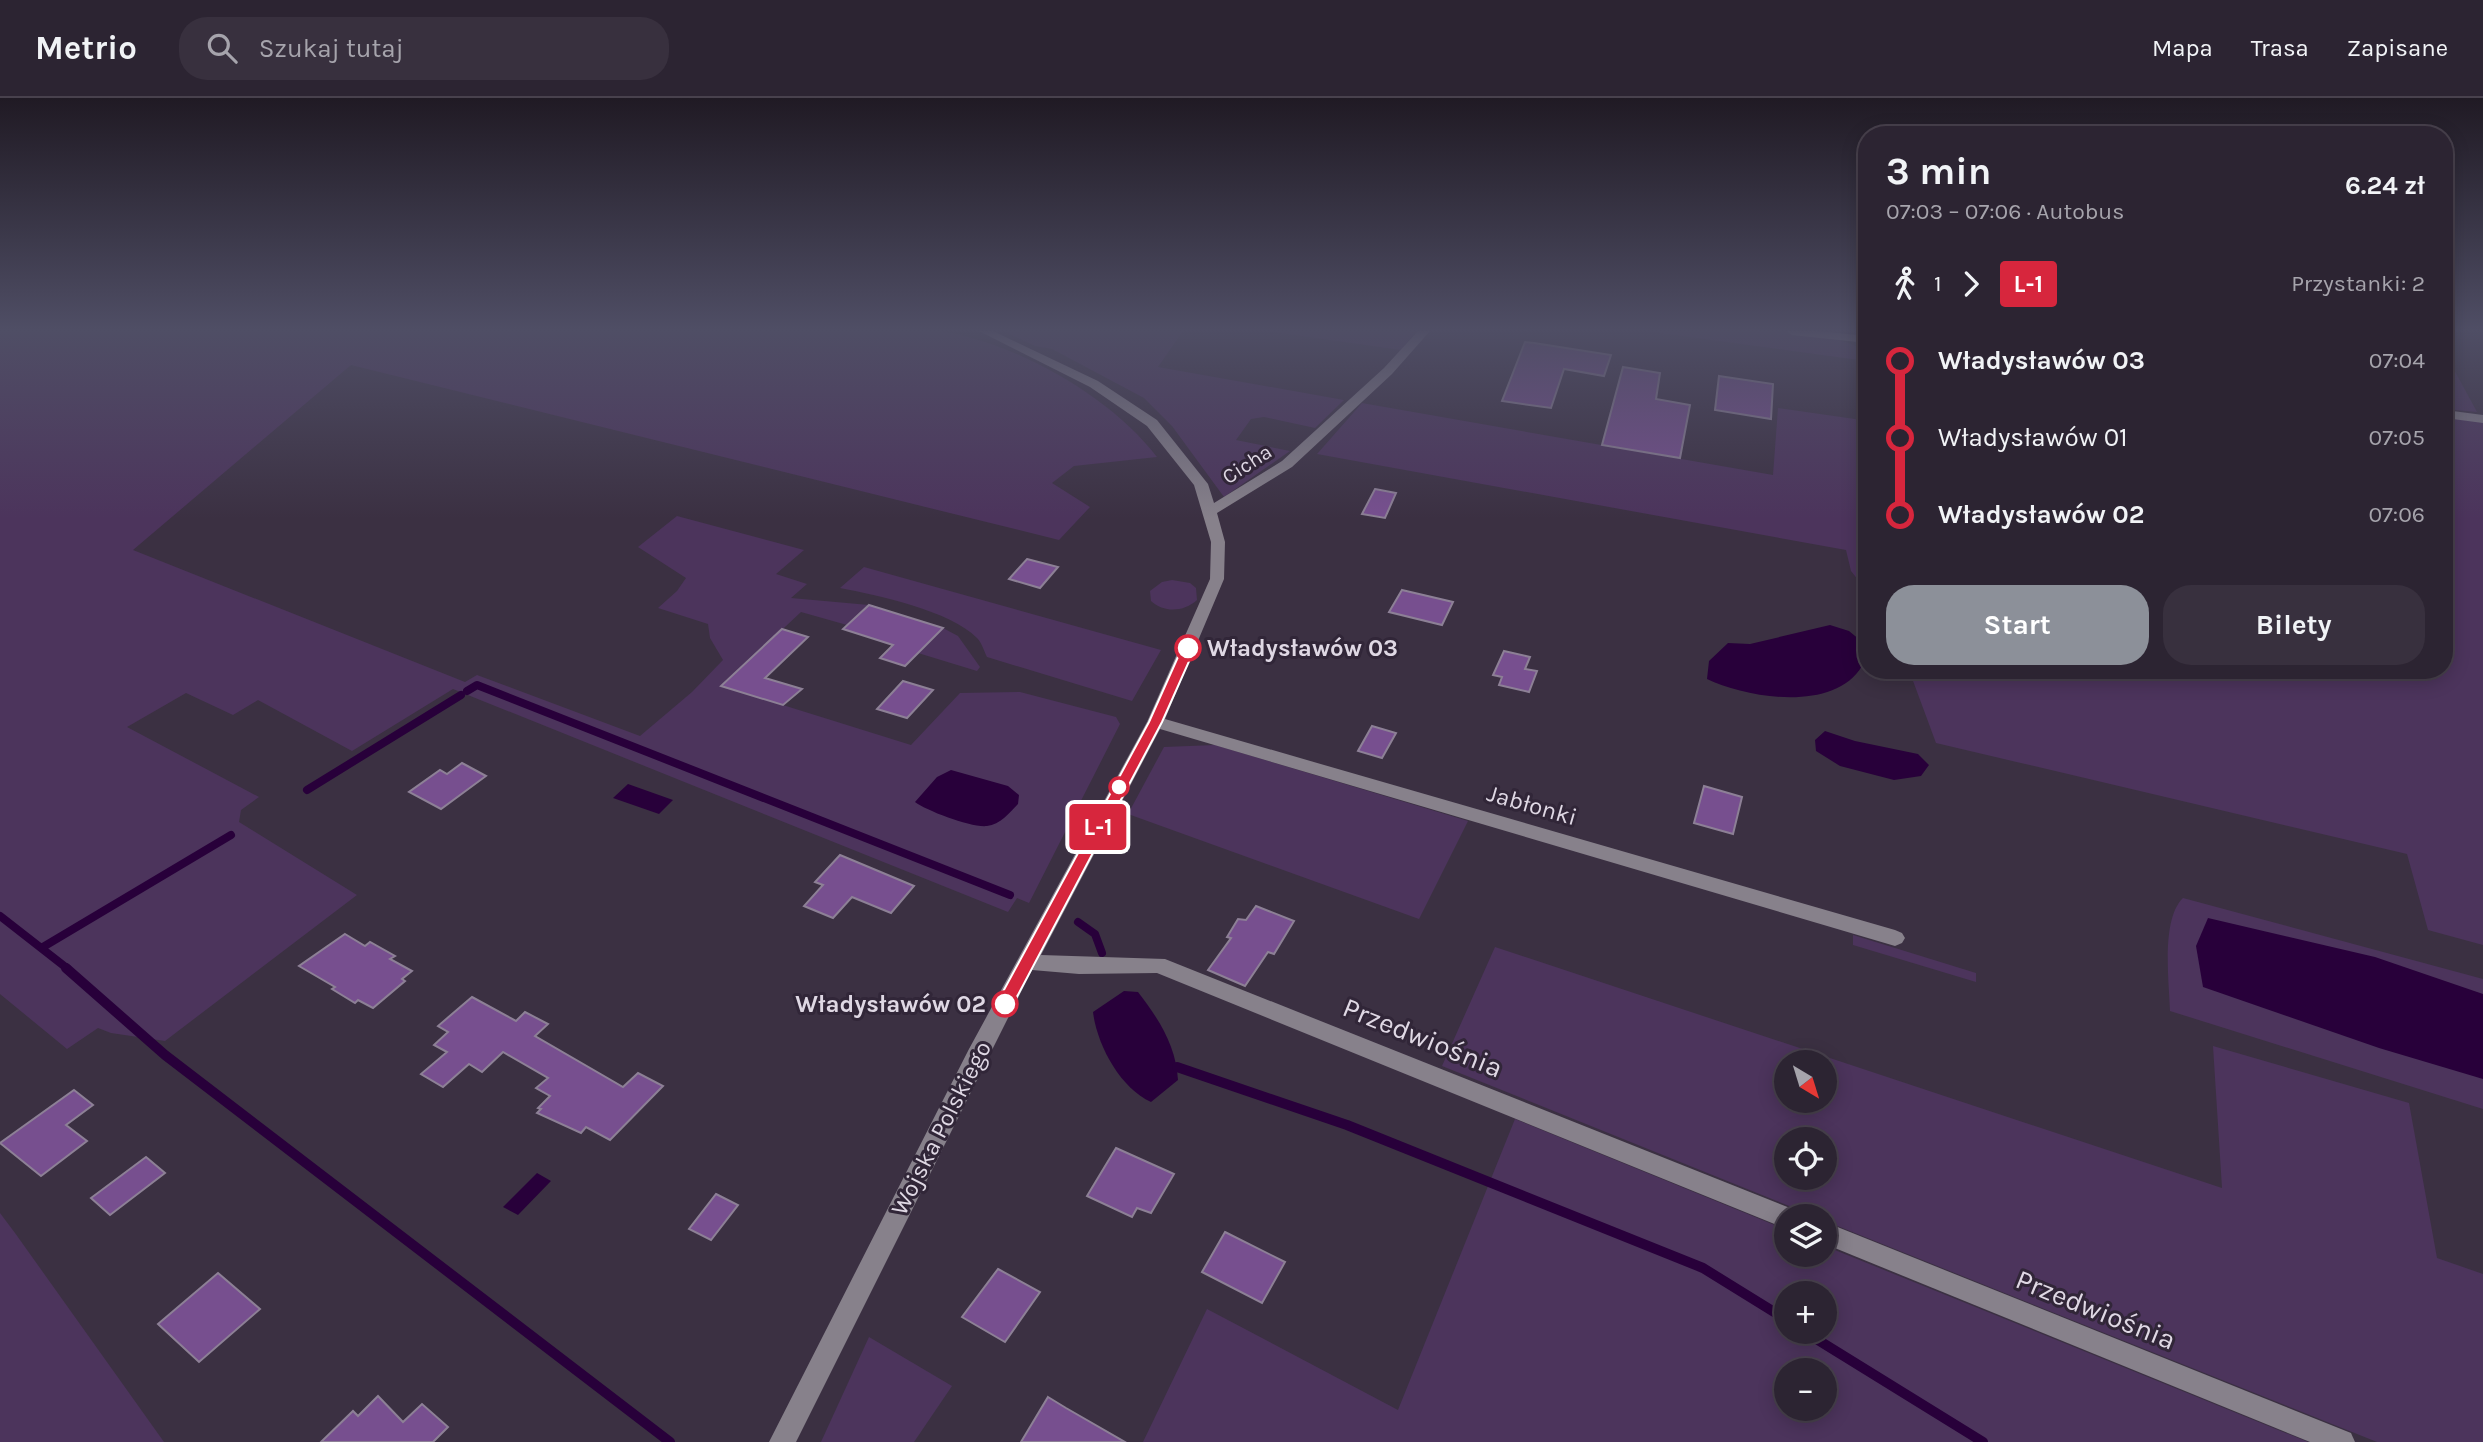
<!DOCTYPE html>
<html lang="pl">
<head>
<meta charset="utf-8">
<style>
	:root { --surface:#2c2432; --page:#38303e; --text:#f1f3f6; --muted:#a6a4ac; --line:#48414d; --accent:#8c9099 }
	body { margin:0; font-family:Karla,sans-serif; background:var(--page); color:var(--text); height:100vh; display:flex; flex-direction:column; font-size:26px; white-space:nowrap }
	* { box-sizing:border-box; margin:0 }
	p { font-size:23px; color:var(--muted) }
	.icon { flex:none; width:38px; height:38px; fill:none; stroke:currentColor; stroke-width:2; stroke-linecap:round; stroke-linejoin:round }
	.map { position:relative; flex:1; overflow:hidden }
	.side { position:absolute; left:1858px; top:28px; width:595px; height:553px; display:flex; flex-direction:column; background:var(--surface); border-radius:28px; box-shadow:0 4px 18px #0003,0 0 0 2px var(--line) }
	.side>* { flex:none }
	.badge { padding:0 14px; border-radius:5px; font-size:24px; line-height:46px }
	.needle { width:46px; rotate:142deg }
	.fabs { position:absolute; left:1774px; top:952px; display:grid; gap:14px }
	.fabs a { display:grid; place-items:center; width:63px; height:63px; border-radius:50%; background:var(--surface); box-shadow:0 4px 18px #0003,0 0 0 2px var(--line); font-size:35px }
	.map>.badge { position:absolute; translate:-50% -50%; box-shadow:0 0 0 4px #fff }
	.legs { display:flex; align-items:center; gap:10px; height:77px; padding:0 28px; font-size:23px }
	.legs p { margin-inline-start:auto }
	.head { display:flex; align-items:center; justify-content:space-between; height:119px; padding:0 28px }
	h1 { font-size:38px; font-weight:700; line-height:52px }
	.primary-button { display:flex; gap:14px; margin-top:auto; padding:14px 28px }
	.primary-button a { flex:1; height:80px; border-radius:28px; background:var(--accent); color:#fff; font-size:28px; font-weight:700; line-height:80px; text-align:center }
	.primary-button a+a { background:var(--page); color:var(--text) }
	ul { padding:0 28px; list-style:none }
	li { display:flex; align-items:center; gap:24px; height:77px; font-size:26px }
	li i { display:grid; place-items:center; width:10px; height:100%; margin:0 9px; background:currentColor }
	li i::after { content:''; width:18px; height:18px; margin:-9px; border:5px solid; border-radius:50%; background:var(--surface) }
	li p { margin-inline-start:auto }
	li:first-child i { background:linear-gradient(#0000 50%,currentColor 0) }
	li:last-child i { background:linear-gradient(currentColor 50%,#0000 0) }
	header { display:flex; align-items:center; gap:42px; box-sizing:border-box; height:98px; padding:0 35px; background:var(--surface); border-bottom:2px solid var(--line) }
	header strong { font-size:33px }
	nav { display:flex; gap:38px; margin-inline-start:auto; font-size:24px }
	.search { width:490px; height:63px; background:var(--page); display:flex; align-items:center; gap:18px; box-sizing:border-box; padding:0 24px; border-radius:28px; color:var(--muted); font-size:26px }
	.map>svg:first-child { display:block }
	.green { fill:#4c345c; fill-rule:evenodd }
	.water { fill:#28003a }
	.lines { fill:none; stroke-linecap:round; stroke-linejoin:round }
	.stream-far1 { stroke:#28003a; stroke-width:8 }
	.stream { stroke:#28003a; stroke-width:10 }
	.building { fill:#774f8f; stroke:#8d8096; stroke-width:2 }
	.minor { fill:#87818b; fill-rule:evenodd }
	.line-1 { fill:#d7263d; stroke:#fff; stroke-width:2 }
	.stop-1-dot { fill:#fff; stroke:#d7263d; stroke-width:3.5 }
	.labels { text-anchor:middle; stroke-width:6; stroke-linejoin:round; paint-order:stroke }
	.far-street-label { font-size:21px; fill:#dfd8e4; stroke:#312638 }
	.stop-label { font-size:24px; font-weight:bold; fill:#dfd8e4; stroke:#312638; text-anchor:start }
	.street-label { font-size:24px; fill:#dfd8e4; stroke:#312638 }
	.near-street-label { font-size:28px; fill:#dfd8e4; stroke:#312638 }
</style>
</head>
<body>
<header>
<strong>Metrio</strong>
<div class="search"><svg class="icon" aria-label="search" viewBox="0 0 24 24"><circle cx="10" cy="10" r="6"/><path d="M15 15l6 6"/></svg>Szukaj tutaj</div>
<nav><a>Mapa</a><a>Trasa</a><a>Zapisane</a></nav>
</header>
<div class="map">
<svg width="2483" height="1344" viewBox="0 0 2483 1344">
	<rect width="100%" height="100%" fill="#3b3042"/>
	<g class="green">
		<path d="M0,233h941c75,12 170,65 216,126l-83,9 -22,17 38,24 -31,33 -708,-175 -218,185 332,132 12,-7 163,61 52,-44 31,-32 -13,-22 -2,-14 -50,-16 19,-17 9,-13 -48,-31 39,-31 127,34 -28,24 31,10 -16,14 78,7 -22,20 -46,-13 -79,74 189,59 49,-52 60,-1 96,25 4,7 -91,179 -12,-5 -9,14 -555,-223 -101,62 -94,-51 -25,15 -47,-22 -59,34 132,70 -18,13 -2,12 118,73 -192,146 -54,-8 -13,-5 -31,21 -67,-55z"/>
		<polygon points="1003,233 1183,233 1158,269 1344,302 1315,330 1264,319 1251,321 1236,342 1290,353 1224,399 1172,328 1144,300 1052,251 1035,248"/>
		<polygon points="1266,233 1416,233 1401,252"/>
		<path d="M1646,233c52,0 180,-9 219,21l1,9z"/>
		<polygon points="2445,255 2477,314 2445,311"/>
		<polygon points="1362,305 1773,377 1778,310 1862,322 1862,325 1867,326 1867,493 1851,473 1846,452 1317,356"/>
		<polygon points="2445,318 2483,323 2483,847 2428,832 2407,756 1936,645 1909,572 2445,572"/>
		<path d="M864,469l297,83 -29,51 -145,-44c-3,-6 -5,-14 -10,-19 -26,-27 -100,-43 -137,-50z"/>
		<path d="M1172,482l18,3 6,5 1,12c-13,12 -33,13 -46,1l-1,-10 12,-9z"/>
		<polygon points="943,530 958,538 980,569 977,573 918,555"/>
		<polygon points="1215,647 1468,723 1419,821 1128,716 1164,649"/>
		<path d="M2183,800l300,81v130l-313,-98c-1,-30 -9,-92 13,-113z"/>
		<polygon points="1853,837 1976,875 1976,884 1853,847"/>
		<path d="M1495,849l727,241 -9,-142 196,57 28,155 46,16v168h-106l-552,-221v-5h-11l-372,-150zM1787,964h38v39h-38zM1787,1041h38v39h-38z"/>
		<path d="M1515,1021l272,111v25h38v-9l483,196h-1165l64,-133 191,101zM1787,1195h38v39h-38zM1787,1272h38v39h-38z"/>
		<polygon points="0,1115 15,1135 164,1344 0,1344"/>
		<polygon points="869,1239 952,1288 914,1344 821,1344"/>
	</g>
	<g class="water">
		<path d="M1830,527l19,6 17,14c-1,6 -1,15 -4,21 -28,47 -115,32 -155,13l2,-18 19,-18 22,1z"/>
		<polygon points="1825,633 1855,643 1918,656 1929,667 1921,678 1894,682 1840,668 1816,653 1815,642"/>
		<path d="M951,672l57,16 11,9 -1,9c-8,8 -18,21 -31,22 -15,2 -60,-15 -72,-24l22,-25z"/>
		<polygon points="628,686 673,702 659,716 613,700"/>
		<polygon points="2208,820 2375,859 2483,896 2483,981 2379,950 2203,889 2196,848"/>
		<path d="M1124,893l14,1c21,27 38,54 40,88l-27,22c-31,-14 -54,-57 -58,-90z"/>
		<polygon points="537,1075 551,1083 518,1117 503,1109"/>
	</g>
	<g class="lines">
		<g class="stream-far1">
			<polyline points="467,593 477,587 1010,797"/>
			<polyline points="307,692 461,597"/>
			<polyline points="0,818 68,871"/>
			<polyline points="1078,824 1095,836 1102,855"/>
			<polyline points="43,849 231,737"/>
		</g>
		<g class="stream">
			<polyline points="66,870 165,957 670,1344"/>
			<polyline points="1177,969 1347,1027 1703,1170 1787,1222"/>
			<polyline points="1805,1234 1983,1344"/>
		</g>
	</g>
	<g class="building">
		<polygon points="1525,244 1534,245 1611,257 1604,278 1564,271 1551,310 1502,303"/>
		<polygon points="1623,269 1660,275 1656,301 1690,307 1680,360 1602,347"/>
		<polygon points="1719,278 1773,286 1771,321 1715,312"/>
		<polygon points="1375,391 1396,395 1385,420 1362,416"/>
		<polygon points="1027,461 1058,469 1040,490 1009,481"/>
		<polygon points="1402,492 1453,504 1442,527 1389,514"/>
		<polygon points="869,507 943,530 905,568 880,560 893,547 843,531"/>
		<polygon points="782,531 808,539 765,580 802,591 783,607 721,588"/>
		<polygon points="1504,553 1530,559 1525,571 1537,573 1529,594 1499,587 1502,579 1493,577"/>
		<polygon points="903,583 933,592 907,620 877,611"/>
		<polygon points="1372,628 1396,635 1382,660 1358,653"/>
		<polygon points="462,665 486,678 441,711 409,694 440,672 447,676"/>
		<polygon points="1704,688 1742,699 1733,736 1694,725"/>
		<polygon points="840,757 914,788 891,815 852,799 833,820 804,808 823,787 815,784"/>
		<polygon points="1256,808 1294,823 1274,856 1268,854 1245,888 1208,872 1231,840 1227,839 1238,821 1246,822"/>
		<polygon points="345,836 365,848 370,844 395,858 390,861 412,873 402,881 405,883 373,910 358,902 355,905 332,891 335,889 299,868"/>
		<polygon points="472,899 516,923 525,914 548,926 535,938 623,989 638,975 663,988 610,1042 586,1029 581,1035 537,1015 541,1011 538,1010 550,998 536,990 548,980 503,954 482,974 469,966 443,989 421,976 447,954 434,947 448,934 438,928"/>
		<polygon points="74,992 93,1007 66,1027 87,1043 41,1078 0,1045"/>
		<polygon points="1116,1050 1174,1076 1151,1115 1137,1110 1132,1119 1087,1098"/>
		<polygon points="146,1059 165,1075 110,1117 91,1100"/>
		<polygon points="716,1096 738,1107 711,1142 689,1131"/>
		<polygon points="1225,1134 1285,1164 1262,1205 1202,1174"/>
		<polygon points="998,1171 1040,1194 1005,1244 962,1219"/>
		<polygon points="218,1175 260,1211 199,1264 158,1226"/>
		<polygon points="378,1298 403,1324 422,1306 448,1329 433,1344 321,1344 353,1313 358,1318"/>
		<polygon points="1048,1299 1066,1310 1125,1344 1021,1344"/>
	</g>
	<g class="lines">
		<g class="minor">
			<polygon points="979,233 993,233 1098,283 1157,322 1208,386 1214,405 1282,363 1384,270 1418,233 1430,233 1392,276 1292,369 1217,415 1225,444 1224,481 1165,621 1895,832 1902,835 1905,840 1902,845 1895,848 1160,631 1041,857 1165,861 1795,1112 1798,1118 1787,1118 1787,1131 1157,875 1079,876 1032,872 796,1344 769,1344 969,951 1147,624 1210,481 1211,444 1194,387 1147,328 1090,289"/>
			<polygon points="1786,233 1817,233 1867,238 1867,245 1792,237"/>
			<polygon points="2445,312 2483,317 2483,325 2445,320"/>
			<polygon points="1825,1124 2351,1335 2355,1344 2310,1344 1825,1146"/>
		</g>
	</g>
	<linearGradient id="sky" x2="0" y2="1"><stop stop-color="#201a24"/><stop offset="0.55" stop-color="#4f4e65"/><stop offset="1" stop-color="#4f4e65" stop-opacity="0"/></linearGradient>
	<rect width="2483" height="421" fill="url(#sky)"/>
	<polygon class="line-1" points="1188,546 1195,550 1162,624 1011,910 999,910 999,901 1149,624 1182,550"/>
	<g class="stop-1-dot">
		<circle cx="1188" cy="550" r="12"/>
		<circle cx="1119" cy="689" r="9"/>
		<circle cx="1005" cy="906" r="12"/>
	</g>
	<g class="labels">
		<g class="far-street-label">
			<text transform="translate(1247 366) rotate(-33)" y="7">Cicha</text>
		</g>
		<g class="stop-label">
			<text x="1207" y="558">Władysławów 03</text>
			<text x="986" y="914" text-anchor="end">Władysławów 02</text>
		</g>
		<g class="street-label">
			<text transform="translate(1532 707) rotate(16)" y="8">Jabłonki</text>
			<text transform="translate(941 1030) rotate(-63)" y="8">Wojska Polskiego</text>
		</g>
		<g class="near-street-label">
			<text transform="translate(1423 939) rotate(22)" y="10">Przedwiośnia</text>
			<text transform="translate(2096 1211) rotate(22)" y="10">Przedwiośnia</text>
		</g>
	</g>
</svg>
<div class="fabs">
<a><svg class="needle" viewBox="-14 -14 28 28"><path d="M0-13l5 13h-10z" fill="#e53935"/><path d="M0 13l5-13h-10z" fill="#a6a4ac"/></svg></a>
<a><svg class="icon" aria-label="locate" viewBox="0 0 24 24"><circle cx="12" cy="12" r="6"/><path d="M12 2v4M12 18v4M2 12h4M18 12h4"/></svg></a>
<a><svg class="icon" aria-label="layers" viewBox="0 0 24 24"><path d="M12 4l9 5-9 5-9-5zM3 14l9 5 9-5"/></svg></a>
<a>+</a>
<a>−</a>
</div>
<b class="badge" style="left:1098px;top:729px;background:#d7263d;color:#fff">L-1</b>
<section class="side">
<div class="head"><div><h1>3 min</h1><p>07:03 – 07:06 · Autobus</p></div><b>6.24 zł</b></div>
<div class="legs"><svg class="icon" aria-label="walk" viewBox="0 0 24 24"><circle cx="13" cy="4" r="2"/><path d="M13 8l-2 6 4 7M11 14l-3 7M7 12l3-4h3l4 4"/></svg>1<svg class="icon" aria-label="forward" viewBox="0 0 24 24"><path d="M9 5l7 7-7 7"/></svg><b class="badge" style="background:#d7263d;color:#fff">L-1</b><p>Przystanki: 2</p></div>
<ul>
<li><i style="color:#d7263d"></i><b>Władysławów 03</b><p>07:04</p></li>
<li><i style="color:#d7263d"></i><span>Władysławów 01</span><p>07:05</p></li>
<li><i style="color:#d7263d"></i><b>Władysławów 02</b><p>07:06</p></li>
</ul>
<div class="primary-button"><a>Start</a><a>Bilety</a></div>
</section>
</div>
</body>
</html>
